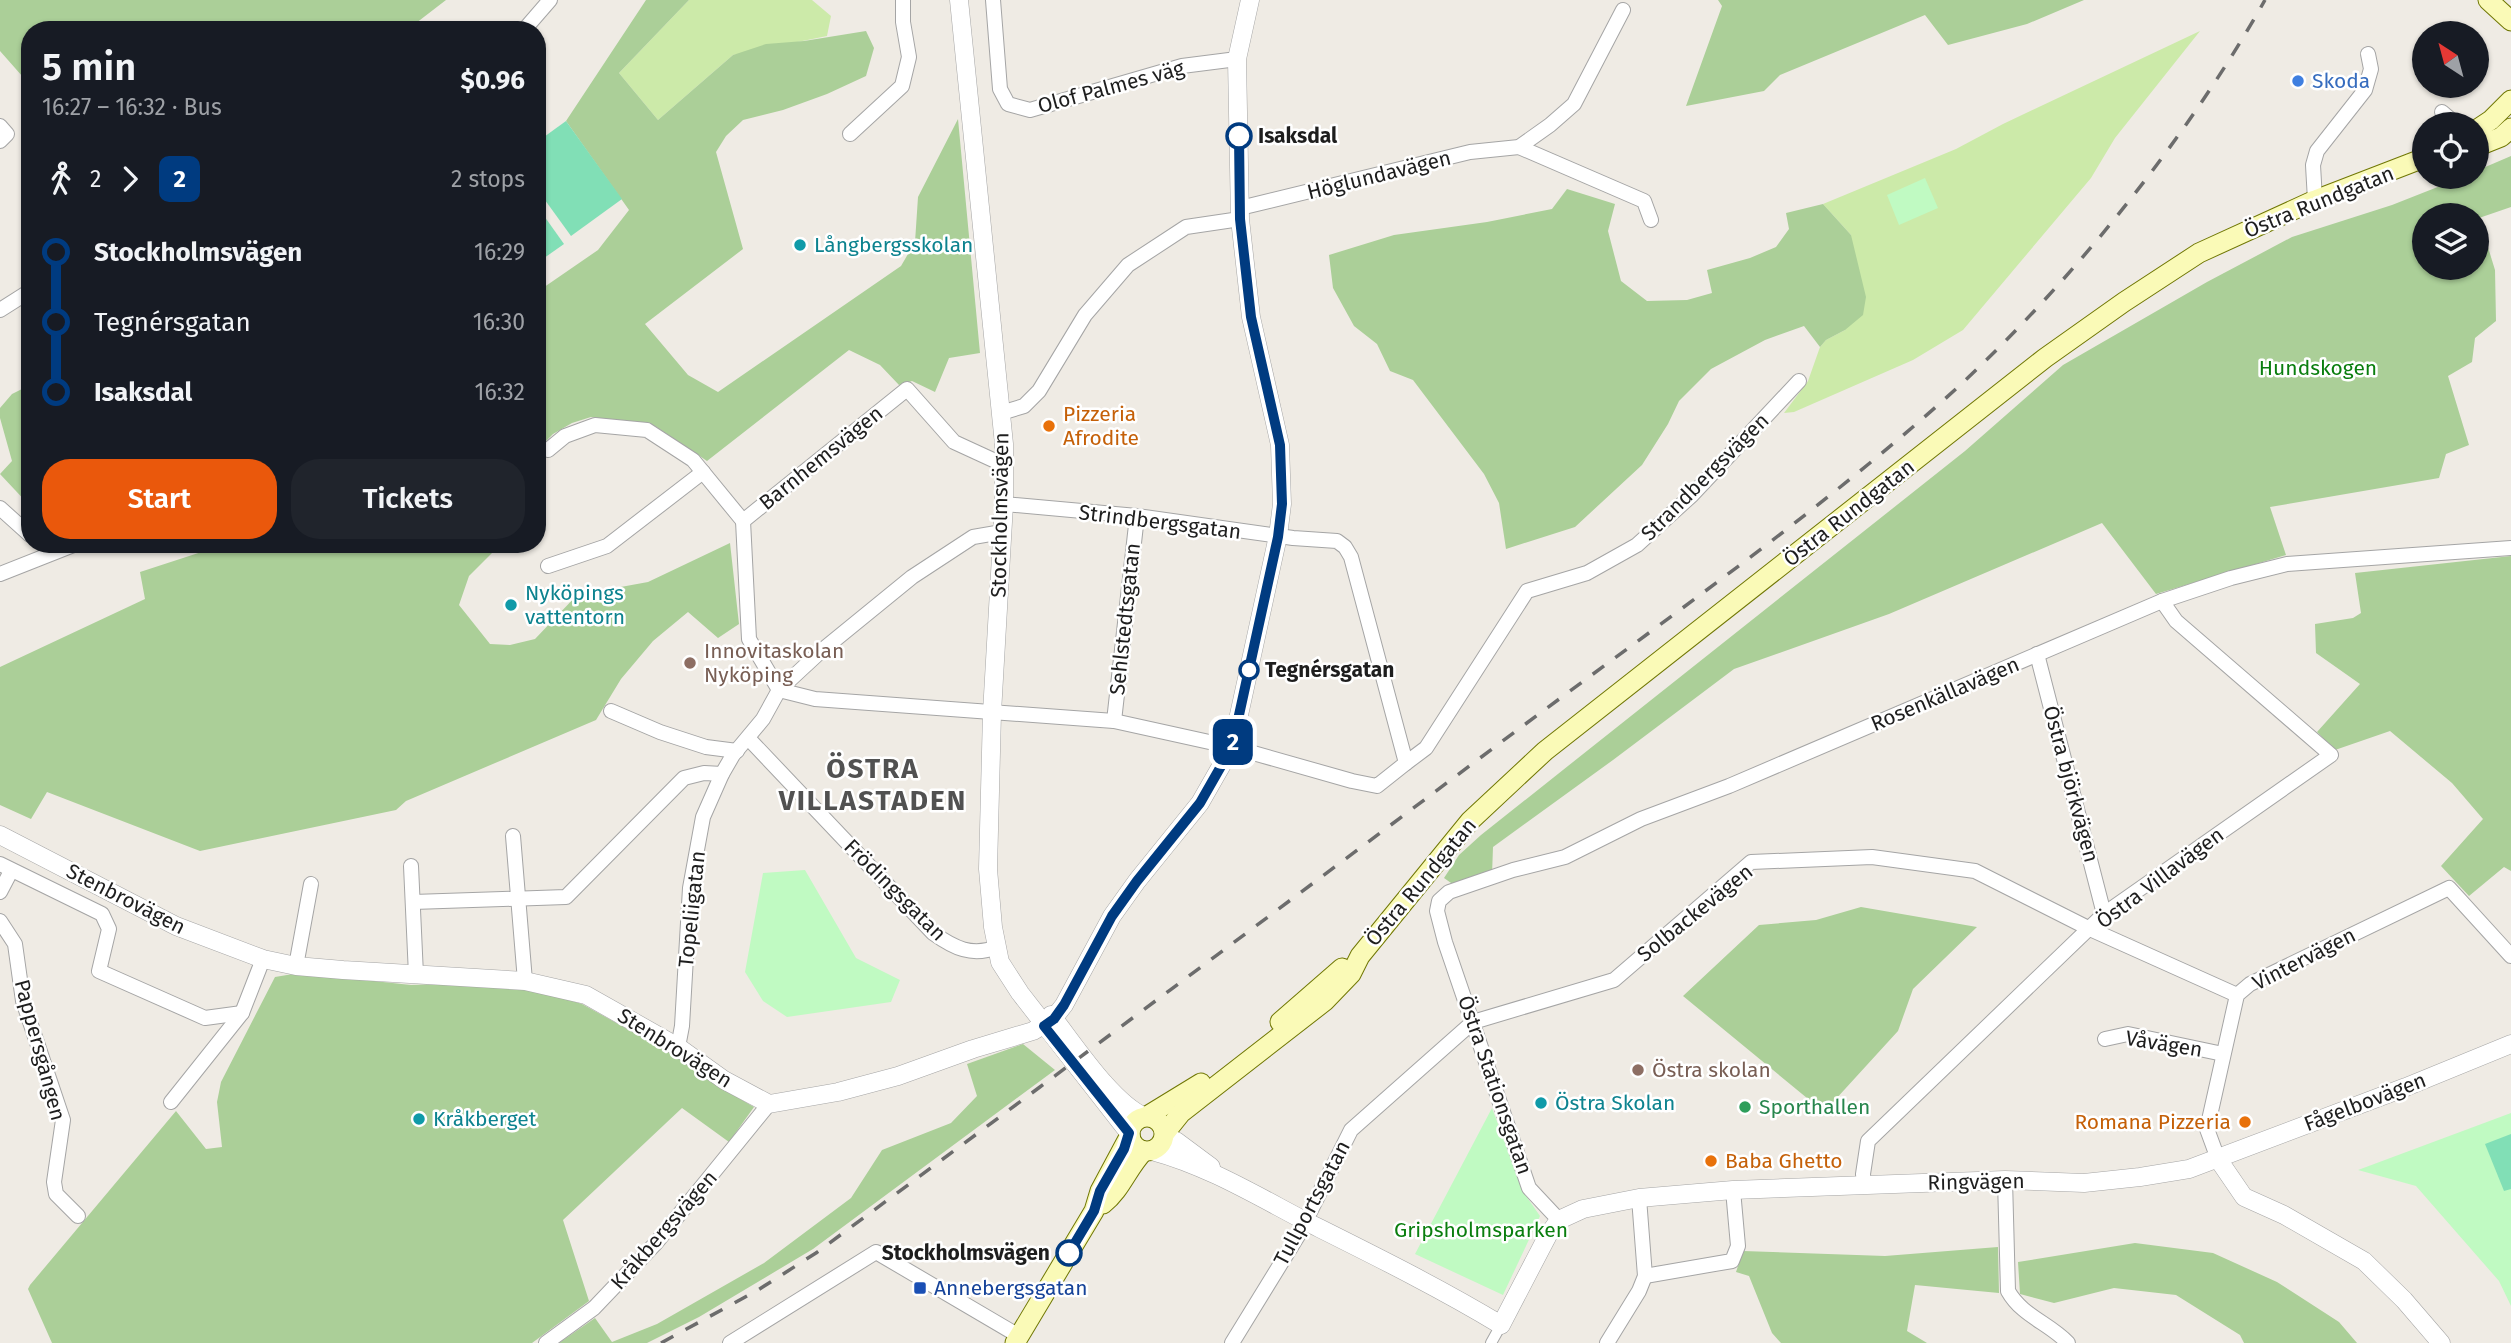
<!DOCTYPE html>
<html lang="en">
<head>
<meta charset="utf-8">
<style>
	:root { --surface:#171b24; --page:#20242c; --text:#f1f3f6; --muted:#9ea1a6; --accent:#ea580c }
	body { margin:0; font-family:"Fira Sans",sans-serif; background:var(--page); color:var(--text); height:100vh; display:flex; flex-direction:column; font-size:26px; white-space:nowrap }
	* { box-sizing:border-box; margin:0 }
	p { font-size:23px; color:var(--muted) }
	.icon { flex:none; width:38px; height:38px; fill:none; stroke:currentColor; stroke-width:2; stroke-linecap:round; stroke-linejoin:round }
	.map { position:relative; flex:1; overflow:hidden }
	.panel { position:absolute; left:21px; top:21px; width:525px; height:532px; display:flex; flex-direction:column; background:var(--surface); border-radius:28px; box-shadow:0 2px 5px #0004 }
	.panel>* { flex:none }
	.badge { padding:0 14px; border-radius:10px; font-size:24px; line-height:46px }
	.needle { width:46px; rotate:324deg }
	.buttons { position:absolute; left:2412px; top:21px; display:grid; gap:14px }
	.buttons a { display:grid; place-items:center; width:77px; height:77px; border-radius:50%; background:var(--surface); box-shadow:0 2px 5px #0004; font-size:35px }
	.map>.badge { position:absolute; translate:-50% -50%; box-shadow:0 0 0 4px #fff }
	.legs { display:flex; align-items:center; gap:10px; height:77px; padding:0 21px; font-size:23px }
	.legs p { margin-inline-start:auto }
	.summary { display:flex; align-items:center; justify-content:space-between; height:119px; padding:0 21px }
	h1 { font-size:38px; font-weight:600; line-height:52px }
	.button { display:flex; gap:14px; margin-top:auto; padding:14px 21px }
	.button a { flex:1; height:80px; border-radius:28px; background:var(--accent); color:#fff; font-size:28px; font-weight:600; line-height:80px; text-align:center }
	.button a+a { background:var(--page); color:var(--text) }
	ul { padding:0 21px; list-style:none }
	li { display:flex; align-items:center; gap:24px; height:70px; font-size:26px }
	li i { display:grid; place-items:center; width:10px; height:100%; margin:0 9px; background:currentColor }
	li i::after { content:''; width:18px; height:18px; margin:-9px; border:5px solid; border-radius:50%; background:var(--surface) }
	li p { margin-inline-start:auto }
	li:first-child i { background:linear-gradient(#0000 50%,currentColor 0) }
	li:last-child i { background:linear-gradient(currentColor 50%,#0000 0) }
	.map>svg:first-child { display:block }
	.grass { fill:#cceaa9 }
	.forest { fill:#abcf98; fill-rule:evenodd }
	.park { fill:#c0fac2 }
	.pitch { fill:#81dfb6 }
	.lines { fill:none; stroke-linecap:round; stroke-linejoin:round }
	.pedestrian-casing { stroke:#a5a5a5; stroke-width:12 }
	.minor-casing { stroke:#a5a5a5; stroke-width:16 }
	.tertiary-casing { stroke:#a5a5a5; stroke-width:19 }
	.secondary-casing { stroke:#707704; stroke-width:21 }
	.pedestrian { stroke:#fff; stroke-width:10 }
	.minor { stroke:#fff; stroke-width:14 }
	.tertiary { stroke:#fff; stroke-width:18 }
	.secondary { stroke:#fafab7; stroke-width:19 }
	.rail { stroke:#6c6c6c; stroke-width:3.5; stroke-dasharray:14 14; stroke-linecap:butt }
	.line-1-casing { stroke:#fff; stroke-width:16 }
	.line-1 { stroke:#003b80; stroke-width:10 }
	.shop-dot { fill:#3f7fe0; stroke:#fff; stroke-width:2.5 }
	.stop-1-dot { fill:#fff; stroke:#003b80; stroke-width:3.5 }
	.culture-dot { fill:#0f9aa8; stroke:#fff; stroke-width:2.5 }
	.food-dot { fill:#e8710a; stroke:#fff; stroke-width:2.5 }
	.education-dot { fill:#8d6e63; stroke:#fff; stroke-width:2.5 }
	.leisure-dot { fill:#2e9e5b; stroke:#fff; stroke-width:2.5 }
	.transit-dot { fill:#1a4fb4; stroke:#fff; stroke-width:2.5 }
	.labels { text-anchor:middle; stroke-width:5; stroke-linejoin:round; paint-order:stroke }
	.shop-label { font-size:21px; fill:#366cbe; stroke:#fff; text-anchor:start }
	.street-label { font-size:21px; fill:#1e1e1e; stroke:#fff }
	.stop-label { font-size:21px; font-weight:bold; fill:#1e1e1e; stroke:#fff; text-anchor:start }
	.culture-label { font-size:21px; fill:#0d838f; stroke:#fff; text-anchor:start }
	.park-label { font-size:21px; fill:#0a7e0e; stroke:#fff }
	.food-label { font-size:21px; fill:#c56008; stroke:#fff; text-anchor:start }
	.education-label { font-size:21px; fill:#785e54; stroke:#fff; text-anchor:start }
	.leisure-label { font-size:21px; fill:#27864d; stroke:#fff; text-anchor:start }
	.transit-label { font-size:21px; fill:#164399; stroke:#fff; text-anchor:start }
	.district-label { font-size:28px; font-weight:bold; letter-spacing:2px; fill:#515151; stroke:#fff }
</style>
</head>
<body>
<div class="map">
<svg width="2511" height="1343" viewBox="0 0 2511 1343">
	<rect width="100%" height="100%" fill="#efebe4"/>
	<g class="grass">
		<polygon points="689,0 812,0 831,16 827,36 733,55 658,120 619,73"/>
		<polygon points="2200,31 2115,138 2091,178 1963,330 1913,360 1794,412 1784,413 1808,381 1820,347 1826,340 1845,330 1851,235 1823,204 1956,149 2003,124"/>
	</g>
	<g class="forest">
		<polygon points="0,0 446,0 407,30 30,30 30,85 0,51"/>
		<polygon points="646,0 689,0 619,73 658,120 733,55 766,44 804,41 866,31 874,48 866,76 827,94 783,110 743,120 726,136 716,152 743,249 645,324 688,375 718,392 901,266 915,242 918,197 958,119 980,353 949,358 935,392 912,381 899,385 880,365 849,350 707,461 655,426 591,417 572,423 553,434 540,447 537,455 537,292 598,250 629,210 566,121"/>
		<polygon points="1718,0 2084,0 2027,24 1948,45 1925,15 1780,75 1764,91 1686,106 1722,6"/>
		<path d="M2511,156v51l-32,11 16,52 1,51 -21,17 -3,24 -24,14 21,69 -23,9 -7,24 -169,29 16,48 -130,39 -54,-71 -213,91 -155,55 -121,91 -120,87 -1,28 -31,15 -17,-12 15,-23 22,-20 484,-384 98,-86 144,-83 85,-45 100,-32 71,-28h13v-6zM2424,215h52v53h-52z"/>
		<polygon points="1567,189 1615,204 1608,231 1621,281 1647,301 1687,300 1712,293 1707,270 1750,258 1776,247 1789,229 1786,213 1823,204 1851,235 1866,297 1863,315 1845,330 1826,340 1820,347 1804,326 1765,340 1711,369 1679,401 1668,424 1642,465 1575,527 1506,549 1499,503 1484,474 1413,380 1390,371 1377,344 1354,326 1333,288 1329,255 1394,235 1487,222 1552,209"/>
		<polygon points="30,385 30,506 0,474 12,461 0,418 0,408 12,394"/>
		<polygon points="730,543 739,624 718,638 688,612 653,641 621,679 596,720 406,801 396,810 200,851 47,792 31,819 0,805 0,667 145,599 140,572 226,544 504,544 497,548 469,576 459,605 490,644 510,645 535,639 577,595 648,582"/>
		<polygon points="2511,556 2511,871 2504,867 2469,896 2441,866 2483,819 2452,783 2390,731 2335,750 2317,732 2360,684 2316,653 2315,624 2353,618 2361,613 2355,573"/>
		<polygon points="1861,907 1977,927 1913,989 1898,1031 1824,1112 1683,996 1759,925 1816,920"/>
		<polygon points="299,973 411,985 468,983 530,988 582,1004 676,1056 718,1086 754,1107 729,1142 682,1108 563,1220 589,1301 532,1343 52,1343 28,1289 30,1285 176,1111 206,1149 222,1147 217,1102 221,1082 275,977"/>
		<polygon points="1023,1044 1055,1070 813,1249 699,1317 647,1343 559,1343 595,1318 612,1342 657,1324 764,1263 851,1198 882,1150 951,1123 977,1096 967,1064"/>
		<polygon points="2135,1243 2213,1253 2277,1282 2339,1322 2357,1343 2244,1343 2240,1335 2176,1295 2114,1288 2054,1303 2020,1294 2018,1262"/>
		<polygon points="1998,1247 1999,1293 1915,1285 1907,1331 1927,1343 1781,1343 1772,1333 1749,1276 1736,1272 1743,1251 1885,1256"/>
	</g>
	<g class="park">
		<polygon points="1925,178 1938,208 1899,225 1887,195"/>
		<polygon points="805,870 856,958 900,980 891,1002 787,1017 763,1001 745,972 763,873"/>
		<polygon points="1492,1108 1524,1193 1540,1216 1503,1295 1415,1254"/>
		<polygon points="2511,1113 2511,1306 2499,1281 2416,1186 2358,1170"/>
	</g>
	<g class="pitch">
		<polygon points="566,121 622,199 571,236 537,189 537,142"/>
		<polygon points="537,206 564,244 537,263"/>
		<polygon points="2511,1134 2511,1189 2504,1191 2485,1144"/>
	</g>
	<g class="lines">
		<g class="pedestrian-casing">
			<polyline id="pedestrian" points="1491,1343 1501,1325"/>
		</g>
		<g class="minor-casing">
			<g id="minor">
				<polyline points="993,0 1000,89 1008,104 1030,110 1182,66 1237,59"/>
				<polyline points="524,30 550,0"/>
				<polyline points="2442,112 2456,124"/>
				<polyline points="0,126 7,134 0,141"/>
				<polyline points="850,134 902,86 909,57 903,22 903,0"/>
				<polyline points="1519,147 1644,201 1651,220"/>
				<polyline points="2315,200 2313,165 2317,151 2365,90 2371,69 2368,54"/>
				<polyline points="1240,208 1470,152 1519,147 1550,125 1574,104 1623,10"/>
				<polyline points="0,310 30,291"/>
				<polyline points="1001,413 1024,406 1039,391 1085,315 1128,265 1186,227 1240,219"/>
				<polyline points="548,450 565,436 595,425 647,430 693,460 743,521"/>
				<polyline points="1004,465 954,442 907,389 743,521 749,639 779,690 815,699 1114,721 1232,747 1352,781 1377,786 1406,763 1351,557 1345,547 1337,541 1293,538 1137,516 1004,504"/>
				<polyline points="0,508 30,535"/>
				<polyline points="548,566 607,546 703,472"/>
				<polyline points="0,574 76,544"/>
				<polyline points="2037,654 2104,914"/>
				<polyline points="611,711 660,732 706,747 737,751"/>
				<polyline points="1114,721 1137,516"/>
				<path d="M748,738l185,195c21,15 39,24 64,14"/>
				<polyline points="1406,763 1426,748 1527,591 1587,573 1637,545 1692,495 1799,381"/>
				<polyline points="513,836 525,981"/>
				<polyline points="0,864 102,914 109,929 99,971 205,1018 242,1013"/>
				<polyline points="411,866 416,975"/>
				<polyline points="0,892 11,871"/>
				<polyline points="413,902 566,897 684,778 704,773 722,774"/>
				<polyline points="0,921 15,944 23,1001 63,1120 54,1182 56,1194 78,1216"/>
				<polyline points="296,966 311,884"/>
				<polyline points="2105,1039 2128,1034 2223,1054"/>
				<polyline points="678,1047 682,1026 690,888 703,817 722,774 733,755 763,719 779,690 820,652 912,577 973,537 1002,532"/>
				<polyline points="171,1102 242,1013 263,959"/>
				<polyline points="2218,1159 2207,1129 2237,995 2250,984 2449,888 2511,956"/>
				<path d="M2005,1180l3,111c14,25 41,32 60,52"/>
				<polyline points="1864,1185 1863,1174 1868,1141 2104,914 2331,755 2176,621 2162,601"/>
				<polyline points="1559,1220 1529,1188 1445,942 1437,911 1439,901 1449,892 1513,870 1565,857 1641,819 1729,786 2162,601 2231,578 2287,564 2511,548"/>
				<polyline points="1645,1276 1732,1261 1738,1246 1733,1190"/>
				<polyline points="546,1343 594,1308 656,1243 769,1104"/>
				<polyline points="730,1343 876,1252 1019,1336"/>
				<polyline points="1232,1343 1299,1234 1351,1130 1473,1022 1614,980 1751,862 1872,857 1975,871 2090,929 2237,995"/>
				<polyline points="1607,1343 1639,1291 1645,1276 1639,1198"/>
			</g>
		</g>
		<g class="tertiary-casing">
			<g id="tertiary">
				<polyline points="959,0 1004,444 1004,504 992,713 988,869 993,927 1000,962 1020,993 1129,1133"/>
				<polyline points="0,835 176,926 263,959 296,966 343,970 525,981 586,995 678,1047 724,1080 769,1104 838,1092 898,1076 973,1049 1033,1031 1053,1019 1064,1005 1112,916 1137,881 1200,803 1232,747 1278,536 1282,504 1280,445 1251,317 1240,219 1237,59 1250,0"/>
				<path d="M1051,1015c23,29 61,88 94,102"/>
				<polyline points="1164,1136 1176,1141 1211,1167"/>
				<path d="M1152,1151c56,15 105,45 155,71 66,33 131,65 194,103l47,-90 11,-15 24,-11 56,-11 94,-8 272,-10 79,3 56,-6 49,-8 217,-82 105,-43"/>
				<polyline points="2218,1159 2244,1197 2284,1215 2364,1261 2404,1300 2441,1343"/>
			</g>
		</g>
		<g class="secondary-casing">
			<g id="secondary">
				<polyline points="2488,0 2511,21"/>
				<polyline points="2476,130 2491,120 2511,100"/>
				<polyline points="2476,147 2501,137 2511,128"/>
				<polyline points="1280,1022 1342,968"/>
				<polyline points="1147,1116 1201,1083"/>
				<circle cx="1147" cy="1134" r="17"/>
				<polyline points="1165,1133 1181,1113 1325,1001 1351,974 1360,956 1470,821 1545,751 2045,358 2124,302 2199,253 2315,200 2424,158"/>
				<path d="M1103,1204c18,-14 25,-37 41,-53"/>
				<polyline points="1015,1343 1094,1211 1100,1191 1130,1135"/>
			</g>
		</g>
		<use href="#pedestrian" class="pedestrian"/>
		<use href="#minor" class="minor"/>
		<use href="#tertiary" class="tertiary"/>
		<use href="#secondary" class="secondary"/>
		<path class="rail" d="M661,1343l97,-53 58,-37c226,-167 451,-335 676,-504 149,-112 305,-220 445,-343 124,-110 247,-262 328,-406"/>
	</g>
	<g class="lines">
		<g class="line-1-casing">
			<polyline id="line-1" points="1069,1253 1094,1211 1100,1191 1124,1149 1129,1133 1044,1026 1054,1019 1064,1005 1112,916 1137,881 1200,803 1232,747 1278,537 1282,504 1280,445 1251,317 1240,219 1239,136"/>
		</g>
		<use href="#line-1" class="line-1"/>
	</g>
	<circle class="shop-dot" cx="2298" cy="81" r="7"/>
	<g class="stop-1-dot">
		<circle cx="1239" cy="136" r="12"/>
		<circle cx="1249" cy="670" r="9"/>
		<circle cx="1069" cy="1253" r="12"/>
	</g>
	<g class="culture-dot">
		<circle cx="800" cy="245" r="7"/>
		<circle cx="511" cy="605" r="7"/>
		<circle cx="1541" cy="1103" r="7"/>
		<circle cx="419" cy="1119" r="7"/>
	</g>
	<g class="food-dot">
		<circle cx="1049" cy="426" r="7"/>
		<circle cx="2245" cy="1122" r="7"/>
		<circle cx="1711" cy="1161" r="7"/>
	</g>
	<g class="education-dot">
		<circle cx="690" cy="663" r="7"/>
		<circle cx="1638" cy="1070" r="7"/>
	</g>
	<circle class="leisure-dot" cx="1745" cy="1107" r="7"/>
	<rect class="transit-dot" x="913" y="1281" width="14" height="14" rx="3.5"/>
	<g class="labels">
		<g class="shop-label">
			<text x="2312" y="88">Skoda</text>
		</g>
		<g class="street-label">
			<text transform="translate(1111 87) rotate(-15)" y="7">Olof Palmes väg</text>
			<text transform="translate(1379 175) rotate(-14)" y="7">Höglundavägen</text>
			<text transform="translate(2319 202) rotate(-22)" y="7">Östra Rundgatan</text>
			<text transform="translate(821 458) rotate(-39)" y="7">Barnhemsvägen</text>
			<text transform="translate(1705 477) rotate(-45)" y="7">Strandbergsvägen</text>
			<text transform="translate(1849 513) rotate(-38)" y="7">Östra Rundgatan</text>
			<text transform="translate(1000 515) rotate(-89)" y="7">Stockholmsvägen</text>
			<text transform="translate(1160 522) rotate(7)" y="7">Strindbergsgatan</text>
			<text transform="translate(1125 619) rotate(-84)" y="7">Sehlstedtsgatan</text>
			<text transform="translate(1945 694) rotate(-23)" y="7">Rosenkällavägen</text>
			<text transform="translate(2071 784) rotate(75)" y="7">Östra björkvägen</text>
			<text transform="translate(2160 878) rotate(-37)" y="7">Östra Villavägen</text>
			<text transform="translate(1421 882) rotate(-50)" y="7">Östra Rundgatan</text>
			<text transform="translate(895 890) rotate(45)" y="7">Frödingsgatan</text>
			<text transform="translate(126 899) rotate(27)" y="7">Stenbrovägen</text>
			<text transform="translate(692 909) rotate(-84)" y="7">Topeliigatan</text>
			<text transform="translate(1695 913) rotate(-39)" y="7">Solbackevägen</text>
			<text transform="translate(2304 959) rotate(-27)" y="7">Vintervägen</text>
			<text transform="translate(2164 1044) rotate(9)" y="7">Våvägen</text>
			<text transform="translate(675 1048) rotate(32)" y="7">Stenbrovägen</text>
			<text transform="translate(40 1050) rotate(75)" y="7">Pappersgången</text>
			<text transform="translate(1495 1085) rotate(71)" y="7">Östra Stationsgatan</text>
			<text transform="translate(2365 1102) rotate(-21)" y="7">Fågelbovägen</text>
			<text transform="translate(1976 1182) rotate(-1)" y="7">Ringvägen</text>
			<text transform="translate(1312 1203) rotate(-62)" y="7">Tullportsgatan</text>
			<text transform="translate(664 1230) rotate(-49)" y="7">Kråkbergsvägen</text>
		</g>
		<g class="stop-label">
			<text x="1258" y="143">Isaksdal</text>
			<text x="1265" y="677">Tegnérsgatan</text>
			<text x="1050" y="1260" text-anchor="end">Stockholmsvägen</text>
		</g>
		<g class="culture-label">
			<text x="814" y="252">Långbergsskolan</text>
			<text x="525" y="600">Nyköpings<tspan x="525" dy="24">vattentorn</tspan></text>
			<text x="1555" y="1110">Östra Skolan</text>
			<text x="433" y="1126">Kråkberget</text>
		</g>
		<g class="park-label">
			<text x="2318" y="375">Hundskogen</text>
			<text x="1481" y="1237">Gripsholmsparken</text>
		</g>
		<g class="food-label">
			<text x="1063" y="421">Pizzeria<tspan x="1063" dy="24">Afrodite</tspan></text>
			<text x="2231" y="1129" text-anchor="end">Romana Pizzeria</text>
			<text x="1725" y="1168">Baba Ghetto</text>
		</g>
		<g class="education-label">
			<text x="704" y="658">Innovitaskolan<tspan x="704" dy="24">Nyköping</tspan></text>
			<text x="1652" y="1077">Östra skolan</text>
		</g>
		<g class="leisure-label">
			<text x="1759" y="1114">Sporthallen</text>
		</g>
		<g class="transit-label">
			<text x="934" y="1295">Annebergsgatan</text>
		</g>
		<g class="district-label">
			<text x="873" y="778">ÖSTRA<tspan x="873" dy="32">VILLASTADEN</tspan></text>
		</g>
	</g>
</svg>
<div class="buttons">
<a><svg class="needle" viewBox="-14 -14 28 28"><path d="M0-13l5 13h-10z" fill="#e53935"/><path d="M0 13l5-13h-10z" fill="#9ea1a6"/></svg></a>
<a><svg class="icon" aria-label="locate" viewBox="0 0 24 24"><circle cx="12" cy="12" r="6"/><path d="M12 2v4M12 18v4M2 12h4M18 12h4"/></svg></a>
<a><svg class="icon" aria-label="layers" viewBox="0 0 24 24"><path d="M12 4l9 5-9 5-9-5zM3 14l9 5 9-5"/></svg></a>
</div>
<b class="badge" style="left:1233px;top:742px;background:#003b80;color:#fff">2</b>
<section class="panel">
<div class="summary"><div><h1>5 min</h1><p>16:27 – 16:32 · Bus</p></div><b>$0.96</b></div>
<div class="legs"><svg class="icon" aria-label="walk" viewBox="0 0 24 24"><circle cx="13" cy="4" r="2"/><path d="M13 8l-2 6 4 7M11 14l-3 7M7 12l3-4h3l4 4"/></svg>2<svg class="icon" aria-label="forward" viewBox="0 0 24 24"><path d="M9 5l7 7-7 7"/></svg><b class="badge" style="background:#003b80;color:#fff">2</b><p>2 stops</p></div>
<ul>
<li><i style="color:#003b80"></i><b>Stockholmsvägen</b><p>16:29</p></li>
<li><i style="color:#003b80"></i><span>Tegnérsgatan</span><p>16:30</p></li>
<li><i style="color:#003b80"></i><b>Isaksdal</b><p>16:32</p></li>
</ul>
<div class="button"><a>Start</a><a>Tickets</a></div>
</section>
</div>
</body>
</html>
